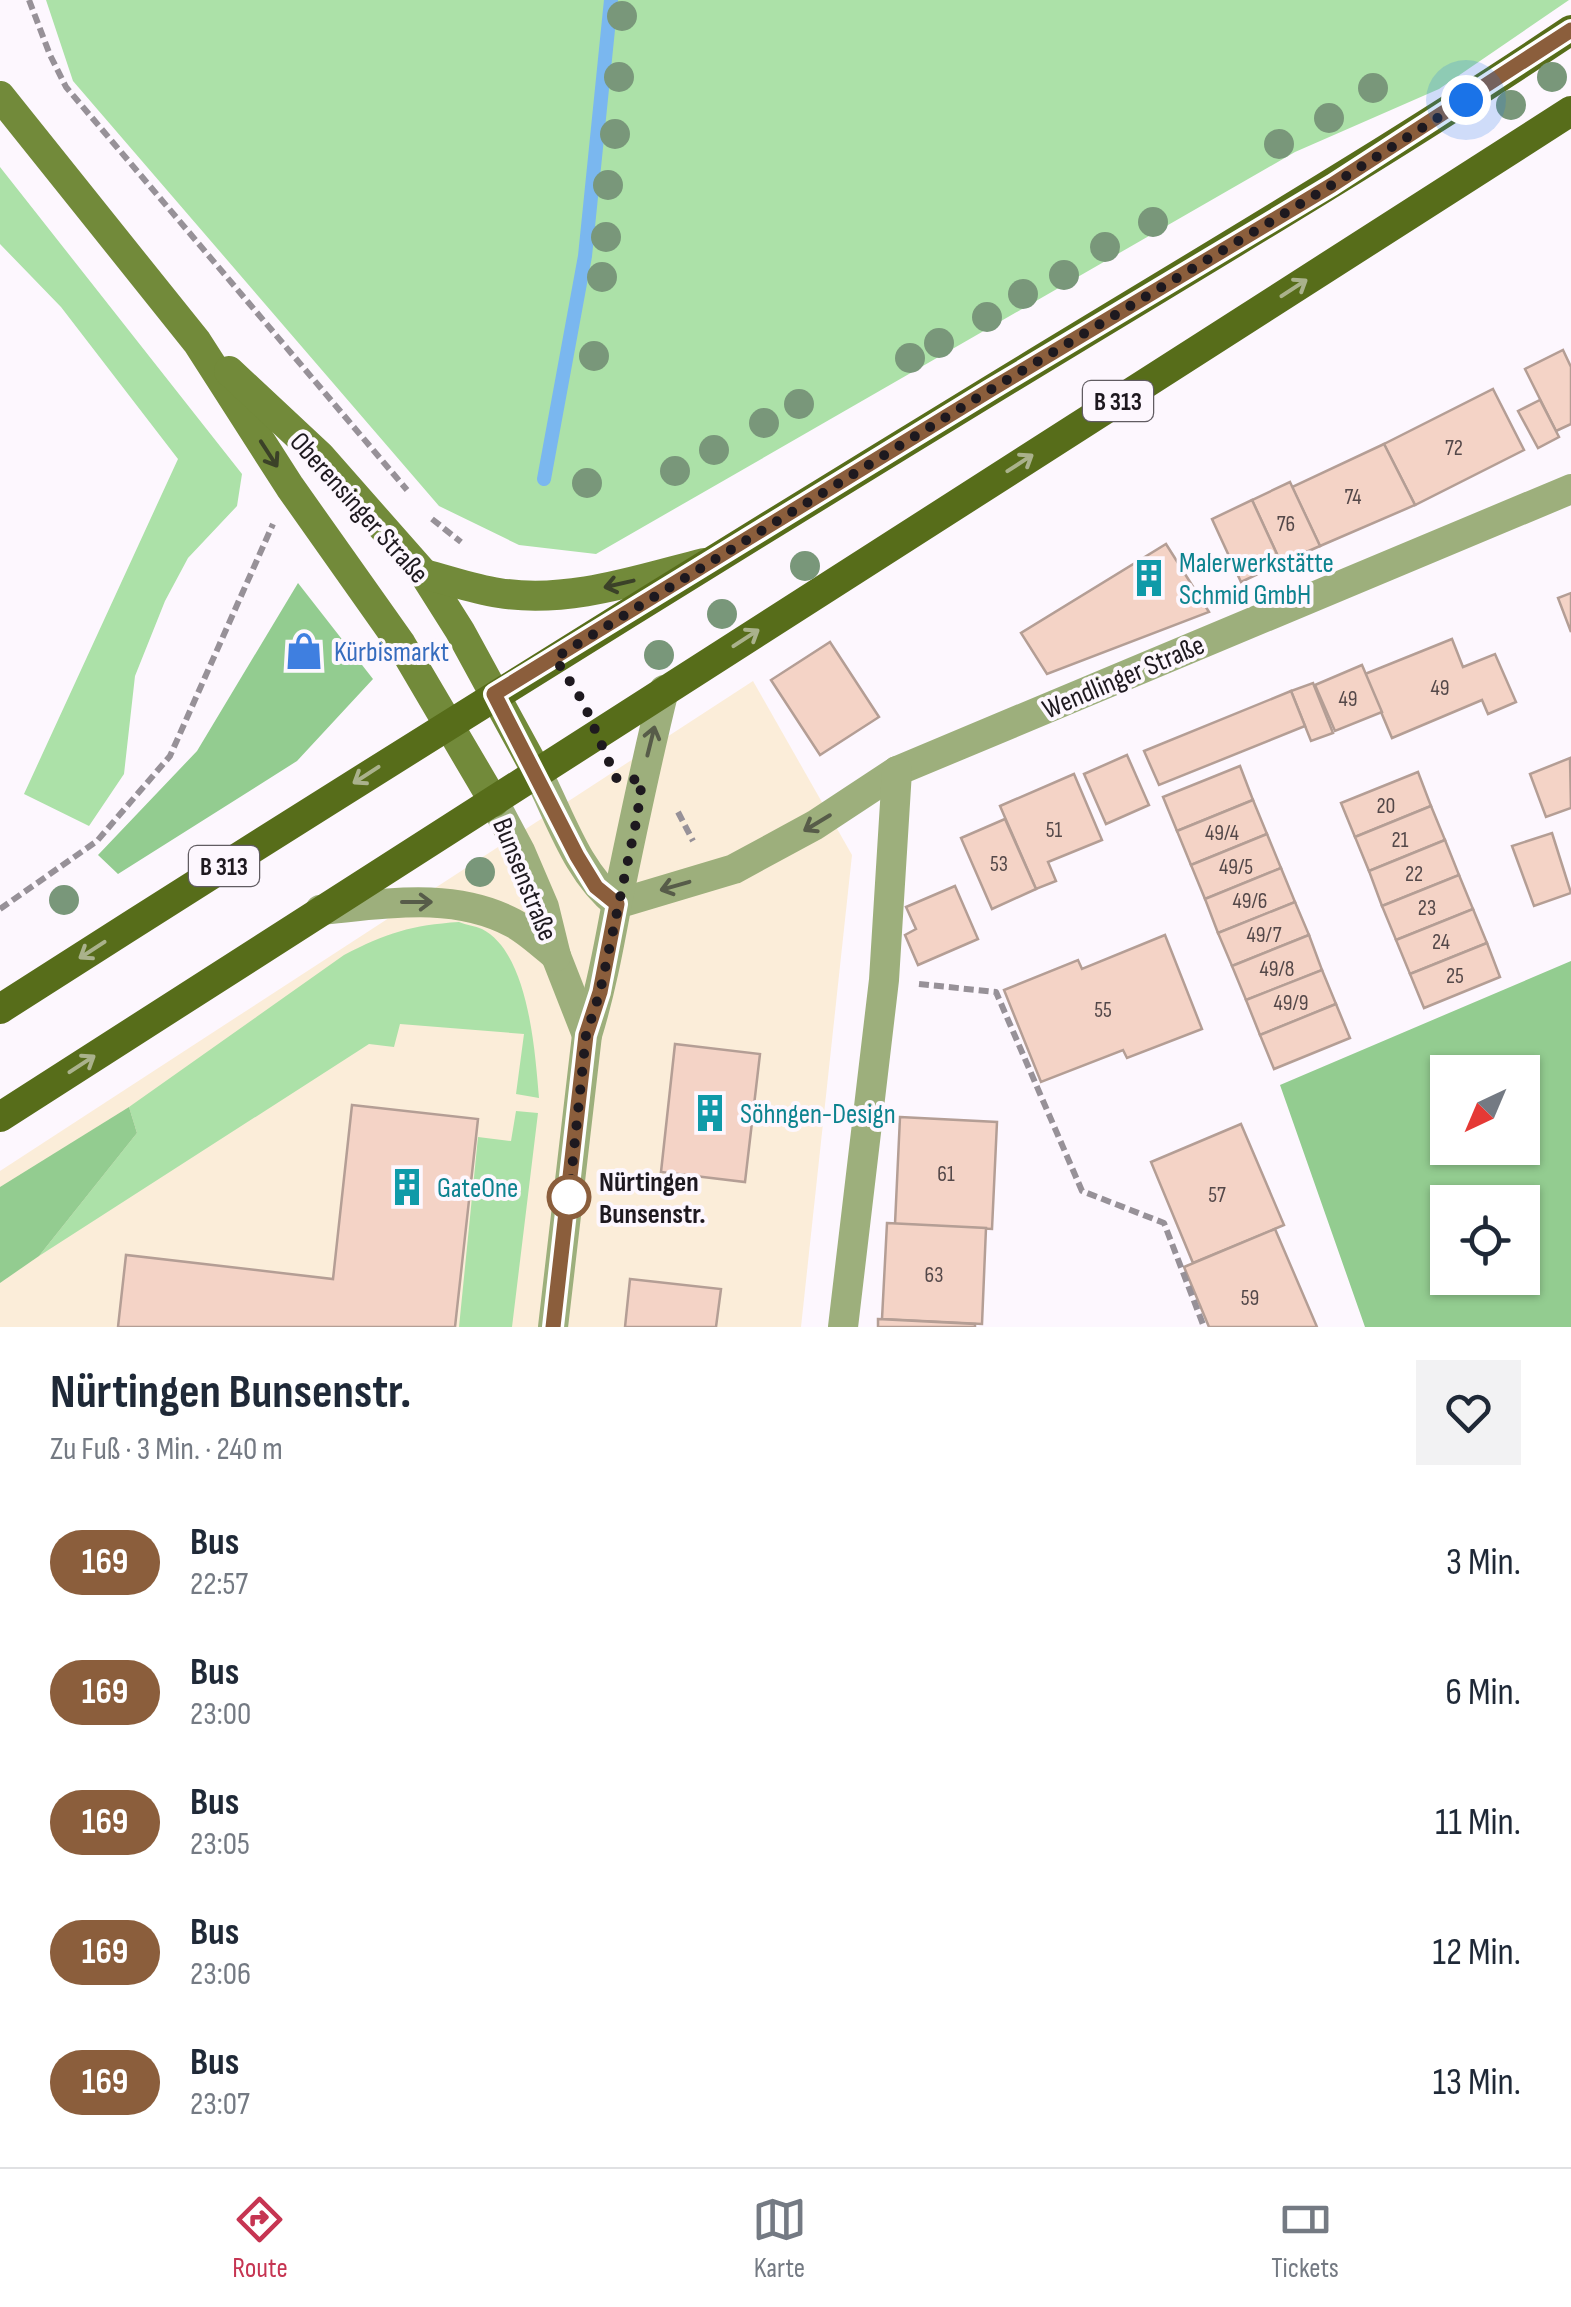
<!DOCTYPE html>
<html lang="de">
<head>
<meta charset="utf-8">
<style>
	:root { --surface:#fff; --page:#f2f2f3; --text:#1f2937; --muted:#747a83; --line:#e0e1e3; --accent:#c63552 }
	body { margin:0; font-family:"Sofia Sans Condensed",sans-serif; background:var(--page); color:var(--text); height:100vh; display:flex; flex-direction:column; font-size:38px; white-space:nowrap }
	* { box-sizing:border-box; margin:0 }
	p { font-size:32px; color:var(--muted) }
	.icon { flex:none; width:55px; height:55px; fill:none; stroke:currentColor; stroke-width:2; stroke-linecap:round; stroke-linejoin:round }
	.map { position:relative; height:1327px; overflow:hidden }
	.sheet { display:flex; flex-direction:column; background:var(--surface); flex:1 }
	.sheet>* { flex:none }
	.badge { padding:0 20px; border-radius:32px; font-size:35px; line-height:65px }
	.needle { width:65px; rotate:224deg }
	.buttons { position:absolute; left:1430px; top:1055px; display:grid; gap:20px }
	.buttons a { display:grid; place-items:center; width:110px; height:110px; border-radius:0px; background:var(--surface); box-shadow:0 2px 8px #0004; font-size:50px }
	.you { position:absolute; width:50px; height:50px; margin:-25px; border:8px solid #fff; border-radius:50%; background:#1a73e8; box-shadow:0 0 0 15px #1a73e833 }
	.map>.badge { position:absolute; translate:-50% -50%; box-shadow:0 0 0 5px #fff }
	.round { display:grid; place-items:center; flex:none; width:105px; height:105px; border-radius:0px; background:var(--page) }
	.head { display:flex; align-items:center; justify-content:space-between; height:170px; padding:0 50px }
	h1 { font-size:48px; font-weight:700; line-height:75px }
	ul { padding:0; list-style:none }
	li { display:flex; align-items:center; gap:30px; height:130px; padding:0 50px }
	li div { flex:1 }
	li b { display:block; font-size:38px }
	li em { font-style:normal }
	li .badge { min-width:110px; font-weight:700; text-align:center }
	.tabs { display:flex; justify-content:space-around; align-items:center; height:140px; border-top:2px solid var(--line); background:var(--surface); font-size:28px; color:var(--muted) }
	.tabs a { display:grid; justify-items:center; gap:5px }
	.tabs .selected { color:var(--accent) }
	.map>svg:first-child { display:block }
	.commercial { fill:#fbedd9 }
	.green { fill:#ace1a8 }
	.forest { fill:#93cc90; fill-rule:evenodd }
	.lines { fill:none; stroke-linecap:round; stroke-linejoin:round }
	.stream { stroke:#7ab7ef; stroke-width:14 }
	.building { fill:#f4d3c6; stroke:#b49e95; stroke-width:2.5 }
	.path { stroke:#979198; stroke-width:6; stroke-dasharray:10 5; stroke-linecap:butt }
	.street { stroke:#9daf7c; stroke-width:30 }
	.secondary { stroke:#728a3a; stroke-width:30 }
	.primary { stroke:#576d1a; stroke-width:30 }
	.tree { fill:#79977a }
	.oneway { stroke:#aab28c }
	.oneway2 { stroke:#3b4128 }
	.oneway3 { stroke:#575c49 }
	.line-casing { stroke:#fff; stroke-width:22 }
	.line { stroke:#8b5e3c; stroke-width:15 }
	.walk { stroke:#1e191f; stroke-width:10; stroke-dasharray:0 18 }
	.stop-dot { fill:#fff; stroke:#8b5e3c; stroke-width:5 }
	.labels { text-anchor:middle; stroke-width:8; stroke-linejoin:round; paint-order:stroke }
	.number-label { font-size:22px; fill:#544849 }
	.shield { fill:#fdf7fe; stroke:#615c62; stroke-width:2.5 }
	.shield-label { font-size:25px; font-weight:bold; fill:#1e191f }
	.street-label { font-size:28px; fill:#1e191f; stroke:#fdf7fe }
	.culture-label { font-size:28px; fill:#0d838f; stroke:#fdf7fe; text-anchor:start }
	.shop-label { font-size:28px; fill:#366cbe; stroke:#fdf7fe; text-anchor:start }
	.stop-label { font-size:28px; font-weight:bold; fill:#1e191f; stroke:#fdf7fe; text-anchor:start }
</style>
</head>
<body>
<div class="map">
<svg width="1571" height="1327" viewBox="0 0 1571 1327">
	<rect width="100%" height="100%" fill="#fdf7fe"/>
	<polygon class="commercial" points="753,681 852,855 801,1327 0,1327 0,1171"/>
	<g class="green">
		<polygon points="46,0 1569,0 1439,89 1295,152 596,554 519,545 439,506 73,81"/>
		<polygon points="0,167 242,474 237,506 188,558 165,601 135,676 124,774 89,826 24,794 178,459 61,307 0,244"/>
		<path d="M459,922c7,3 16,4 23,7 47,24 53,123 57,169l-23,-4 8,-60 -124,-10 -6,23 -25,-3 -330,212 98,-123 -8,-26 215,-152c42,-22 68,-30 115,-33z"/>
		<polygon points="516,1111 538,1113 512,1327 459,1327 478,1137 511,1141"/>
	</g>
	<g class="forest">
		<polygon points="298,583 373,679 297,761 118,874 98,855 197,751"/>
		<path d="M1571,961v366h-206l-85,-242zM1522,1072v76h-74v-76zM1522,1202v76h-74v-76z"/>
		<polygon points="129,1107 137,1133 39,1256 0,1283 0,1187"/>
	</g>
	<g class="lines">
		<polyline class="stream" points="544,479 585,256 611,0"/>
	</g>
	<g class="building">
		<polygon points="1563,350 1571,367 1571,424 1556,431 1525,369"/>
		<polygon points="1493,389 1524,450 1415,505 1384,444"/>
		<polygon points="1540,400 1559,437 1538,448 1518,411"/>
		<polygon points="1384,444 1415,505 1320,546 1292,487"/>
		<polygon points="1290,482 1320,546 1281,563 1252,500"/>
		<polygon points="1252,500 1281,563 1241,582 1212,519"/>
		<polygon points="1166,544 1209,612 1047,674 1021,633"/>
		<polygon points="1571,593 1571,632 1558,598"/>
		<polygon points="1452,639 1463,667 1495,654 1516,702 1488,714 1482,700 1392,738 1365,674"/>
		<polygon points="830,642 879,717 820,755 771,680"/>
		<polygon points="1362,665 1382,712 1335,731 1315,685"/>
		<polygon points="1313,683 1333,733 1311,741 1291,691"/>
		<polygon points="1291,691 1305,726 1159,785 1144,751"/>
		<polygon points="1127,755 1149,805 1106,824 1084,774"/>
		<polygon points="1570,758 1571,808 1546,817 1530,774"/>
		<polygon points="1240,766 1253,800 1177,831 1163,797"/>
		<polygon points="1418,772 1431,806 1355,837 1341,803"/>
		<polygon points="1074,774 1102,840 1048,862 1056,881 1036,889 1000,806"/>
		<polygon points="1253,800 1267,834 1191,865 1177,831"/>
		<polygon points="1431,806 1445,840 1369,871 1355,837"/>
		<polygon points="1005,819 1036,889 992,909 961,838"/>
		<polygon points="1552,833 1571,893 1534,906 1512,846"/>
		<polygon points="1267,834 1281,868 1205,899 1191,865"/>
		<polygon points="1445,840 1459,875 1382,906 1369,871"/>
		<polygon points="1281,868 1295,902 1218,933 1205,899"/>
		<polygon points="1459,875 1473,909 1396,940 1382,906"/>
		<polygon points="955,886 978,939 918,965 905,935 916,929 906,907"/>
		<polygon points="1295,902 1309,935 1232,966 1218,933"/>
		<polygon points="1473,909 1487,943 1410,974 1396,940"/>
		<polygon points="1165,935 1202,1029 1127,1058 1123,1050 1041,1082 1004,990 1078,960 1082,969"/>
		<polygon points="1309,935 1322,970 1246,1000 1232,966"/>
		<polygon points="1487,943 1500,977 1424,1008 1410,974"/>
		<polygon points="1322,970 1336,1004 1260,1035 1246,1000"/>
		<polygon points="1336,1004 1350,1038 1274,1069 1260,1035"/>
		<polygon points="675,1044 760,1054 745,1182 661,1172"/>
		<polygon points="352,1105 478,1119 455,1327 118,1327 126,1255 333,1279"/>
		<polygon points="900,1117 997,1122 992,1229 895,1224"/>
		<polygon points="1241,1124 1284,1225 1193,1263 1151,1162"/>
		<polygon points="887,1223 986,1228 982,1324 882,1319"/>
		<polygon points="1275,1229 1317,1327 1209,1327 1184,1267"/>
		<polygon points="630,1279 721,1289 716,1327 625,1327"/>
		<polygon points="878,1319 975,1324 975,1327 878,1327"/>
	</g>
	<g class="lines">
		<g class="path">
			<polyline points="29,0 50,55 66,87 407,490"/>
			<polyline points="432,519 461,542"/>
			<polyline points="678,812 693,841"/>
			<polyline points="0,909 97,841 170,756 273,524"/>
			<polyline points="919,984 996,992 1082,1191 1164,1223 1204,1327"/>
		</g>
		<g class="street">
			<path d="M538,774c23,45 39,98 79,130"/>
			<polyline points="494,802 520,851 544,907 556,956 587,1035"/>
			<polyline points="617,904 734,869 815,825 897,771 1571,489"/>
			<path d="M320,910c64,-6 133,-19 193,13 15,8 30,22 43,33"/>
			<path d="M553,1327l34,-292c13,-42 21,-84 29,-127 15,-73 30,-146 48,-218"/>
			<polyline points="843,1327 884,980 897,771"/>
		</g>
		<g class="secondary">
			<polyline points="0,96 197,342 290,487 401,644 494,802"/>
			<polyline points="229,371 320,456 424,574 460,631 538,774"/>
			<path d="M424,574c24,6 49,15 75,19 69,11 138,-13 205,-30"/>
		</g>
		<g class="primary">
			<path d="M0,1009c327,-209 655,-414 986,-616 196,-120 394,-235 585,-363"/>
			<polyline points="0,1117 1571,111"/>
		</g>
	</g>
	<g class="tree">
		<circle cx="622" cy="16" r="15"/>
		<circle cx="619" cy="77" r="15"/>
		<circle cx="1552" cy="77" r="15"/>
		<circle cx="1373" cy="88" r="15"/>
		<circle cx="1511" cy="105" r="15"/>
		<circle cx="1329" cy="118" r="15"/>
		<circle cx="615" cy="134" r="15"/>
		<circle cx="1279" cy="144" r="15"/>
		<circle cx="608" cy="185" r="15"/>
		<circle cx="1153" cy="222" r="15"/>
		<circle cx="606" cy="237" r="15"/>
		<circle cx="1105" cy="247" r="15"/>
		<circle cx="1064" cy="275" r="15"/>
		<circle cx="602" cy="277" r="15"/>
		<circle cx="1023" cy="294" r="15"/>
		<circle cx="987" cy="317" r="15"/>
		<circle cx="939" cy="343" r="15"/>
		<circle cx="594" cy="356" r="15"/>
		<circle cx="910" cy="358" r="15"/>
		<circle cx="799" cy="404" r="15"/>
		<circle cx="764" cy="423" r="15"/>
		<circle cx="714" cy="450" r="15"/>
		<circle cx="675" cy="471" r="15"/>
		<circle cx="587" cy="483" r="15"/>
		<circle cx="805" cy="566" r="15"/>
		<circle cx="722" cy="614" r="15"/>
		<circle cx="659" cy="655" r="15"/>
		<circle cx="480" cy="872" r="15"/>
		<circle cx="64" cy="900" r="15"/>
	</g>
	<defs><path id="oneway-shaft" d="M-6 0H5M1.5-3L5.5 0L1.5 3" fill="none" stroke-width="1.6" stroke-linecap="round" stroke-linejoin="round" transform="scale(2.5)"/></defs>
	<g class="oneway">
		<use href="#oneway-shaft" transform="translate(1294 288) rotate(-33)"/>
		<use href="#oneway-shaft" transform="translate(1020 463) rotate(-33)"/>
		<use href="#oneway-shaft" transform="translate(746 638) rotate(-33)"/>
		<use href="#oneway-shaft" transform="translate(366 775) rotate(147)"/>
		<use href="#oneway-shaft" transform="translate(92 950) rotate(147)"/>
		<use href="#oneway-shaft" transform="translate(82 1064) rotate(-33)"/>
	</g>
	<g class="oneway2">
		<use href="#oneway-shaft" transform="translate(269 454) rotate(57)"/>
		<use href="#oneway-shaft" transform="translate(619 584) rotate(167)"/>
	</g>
	<g class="oneway3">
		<use href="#oneway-shaft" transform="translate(651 741) rotate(-76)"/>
		<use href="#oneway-shaft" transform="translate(817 823) rotate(149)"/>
		<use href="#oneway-shaft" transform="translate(675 886) rotate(164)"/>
		<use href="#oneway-shaft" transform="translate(417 902)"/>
	</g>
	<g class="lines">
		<g class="line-casing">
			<polyline id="line" points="553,1327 586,1035 600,992 617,904 596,887 577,856 494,694 990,390 1332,185 1571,30"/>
		</g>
		<use href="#line" class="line"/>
		<polyline class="walk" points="569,1197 586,1035 600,992 637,818 642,780 616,778 583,702 555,658 990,390 1332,185 1466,100"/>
	</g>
	<defs>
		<g id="building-bare" transform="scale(3)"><path d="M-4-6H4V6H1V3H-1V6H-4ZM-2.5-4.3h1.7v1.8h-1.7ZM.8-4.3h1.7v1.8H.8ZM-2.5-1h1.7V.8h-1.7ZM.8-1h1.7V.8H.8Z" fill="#0f9aa8" stroke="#fdf7fe" stroke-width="2.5" paint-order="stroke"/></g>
		<g id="shop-bare" transform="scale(3)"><path d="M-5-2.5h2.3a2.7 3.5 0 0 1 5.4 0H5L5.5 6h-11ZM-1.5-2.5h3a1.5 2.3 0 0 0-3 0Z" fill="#3f7fe0" stroke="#fdf7fe" stroke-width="2.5" paint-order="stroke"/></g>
	</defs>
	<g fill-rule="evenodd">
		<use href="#building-bare" x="1149" y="578"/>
		<use href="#shop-bare" x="304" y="651"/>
		<use href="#building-bare" x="710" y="1113"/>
		<use href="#building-bare" x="407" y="1187"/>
	</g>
	<circle class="stop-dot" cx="569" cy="1197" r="20"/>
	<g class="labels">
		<g class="number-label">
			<text x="1454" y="455">72</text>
			<text x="1353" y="504">74</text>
			<text x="1286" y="531">76</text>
			<text x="1440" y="695">49</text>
			<text x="1348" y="706">49</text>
			<text x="1386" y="813">20</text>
			<text x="1054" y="837">51</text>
			<text x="1222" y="840">49/4</text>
			<text x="1400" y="847">21</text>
			<text x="999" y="871">53</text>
			<text x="1236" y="874">49/5</text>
			<text x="1414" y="881">22</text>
			<text x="1250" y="908">49/6</text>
			<text x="1427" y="915">23</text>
			<text x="1264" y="942">49/7</text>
			<text x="1441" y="949">24</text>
			<text x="1277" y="976">49/8</text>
			<text x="1455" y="983">25</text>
			<text x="1291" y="1010">49/9</text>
			<text x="1103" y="1017">55</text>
			<text x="946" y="1181">61</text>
			<text x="1217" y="1202">57</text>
			<text x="934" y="1282">63</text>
			<text x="1250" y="1305">59</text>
		</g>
		<g class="shield">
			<rect x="1083" y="381" width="70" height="40" rx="8"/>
			<rect x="189" y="846" width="70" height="40" rx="8"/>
		</g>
		<g class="shield-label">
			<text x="1118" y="410">B 313</text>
			<text x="224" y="875">B 313</text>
		</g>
		<g class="street-label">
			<text transform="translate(360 507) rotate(48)" y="10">Oberensinger Straße</text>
			<text transform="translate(1123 676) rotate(-23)" y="10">Wendlinger Straße</text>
			<text transform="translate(526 879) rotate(68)" y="10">Bunsenstraße</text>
		</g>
		<g class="culture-label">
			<text x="1179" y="572">Malerwerkstätte<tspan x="1179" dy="32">Schmid GmbH</tspan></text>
			<text x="740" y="1123">Söhngen-Design</text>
			<text x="437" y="1197">GateOne</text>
		</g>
		<g class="shop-label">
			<text x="334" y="661">Kürbismarkt</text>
		</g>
		<g class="stop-label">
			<text x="599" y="1191">Nürtingen<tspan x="599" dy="32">Bunsenstr.</tspan></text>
		</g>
	</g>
</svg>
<div class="buttons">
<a><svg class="needle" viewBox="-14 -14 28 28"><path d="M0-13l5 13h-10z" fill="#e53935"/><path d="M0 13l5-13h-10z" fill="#747a83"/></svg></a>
<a><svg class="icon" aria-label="locate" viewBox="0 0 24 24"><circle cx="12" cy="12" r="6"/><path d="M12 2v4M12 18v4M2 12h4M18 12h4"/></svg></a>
</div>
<div class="you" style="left:1466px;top:100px"></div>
</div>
<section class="sheet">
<div class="head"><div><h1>Nürtingen Bunsenstr.</h1><p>Zu Fuß · 3 Min. · 240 m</p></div><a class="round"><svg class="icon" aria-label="heart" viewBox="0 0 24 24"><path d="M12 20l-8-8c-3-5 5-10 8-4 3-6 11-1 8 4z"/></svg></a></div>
<ul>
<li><span class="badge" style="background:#8b5e3c;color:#fff">169</span><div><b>Bus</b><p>22:57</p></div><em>3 Min.</em></li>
<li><span class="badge" style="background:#8b5e3c;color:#fff">169</span><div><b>Bus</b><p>23:00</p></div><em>6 Min.</em></li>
<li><span class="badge" style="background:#8b5e3c;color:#fff">169</span><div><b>Bus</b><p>23:05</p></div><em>11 Min.</em></li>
<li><span class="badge" style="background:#8b5e3c;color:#fff">169</span><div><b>Bus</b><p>23:06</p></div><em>12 Min.</em></li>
<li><span class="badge" style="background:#8b5e3c;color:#fff">169</span><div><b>Bus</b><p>23:07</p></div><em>13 Min.</em></li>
</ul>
</section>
<nav class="tabs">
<a class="selected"><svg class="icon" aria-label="directions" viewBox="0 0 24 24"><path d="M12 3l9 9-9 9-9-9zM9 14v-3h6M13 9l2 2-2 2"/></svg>Route</a>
<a><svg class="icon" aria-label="map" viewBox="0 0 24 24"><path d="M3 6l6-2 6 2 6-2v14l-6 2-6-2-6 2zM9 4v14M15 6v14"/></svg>Karte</a>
<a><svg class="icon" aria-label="tickets" viewBox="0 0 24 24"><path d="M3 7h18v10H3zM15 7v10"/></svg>Tickets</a>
</nav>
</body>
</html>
